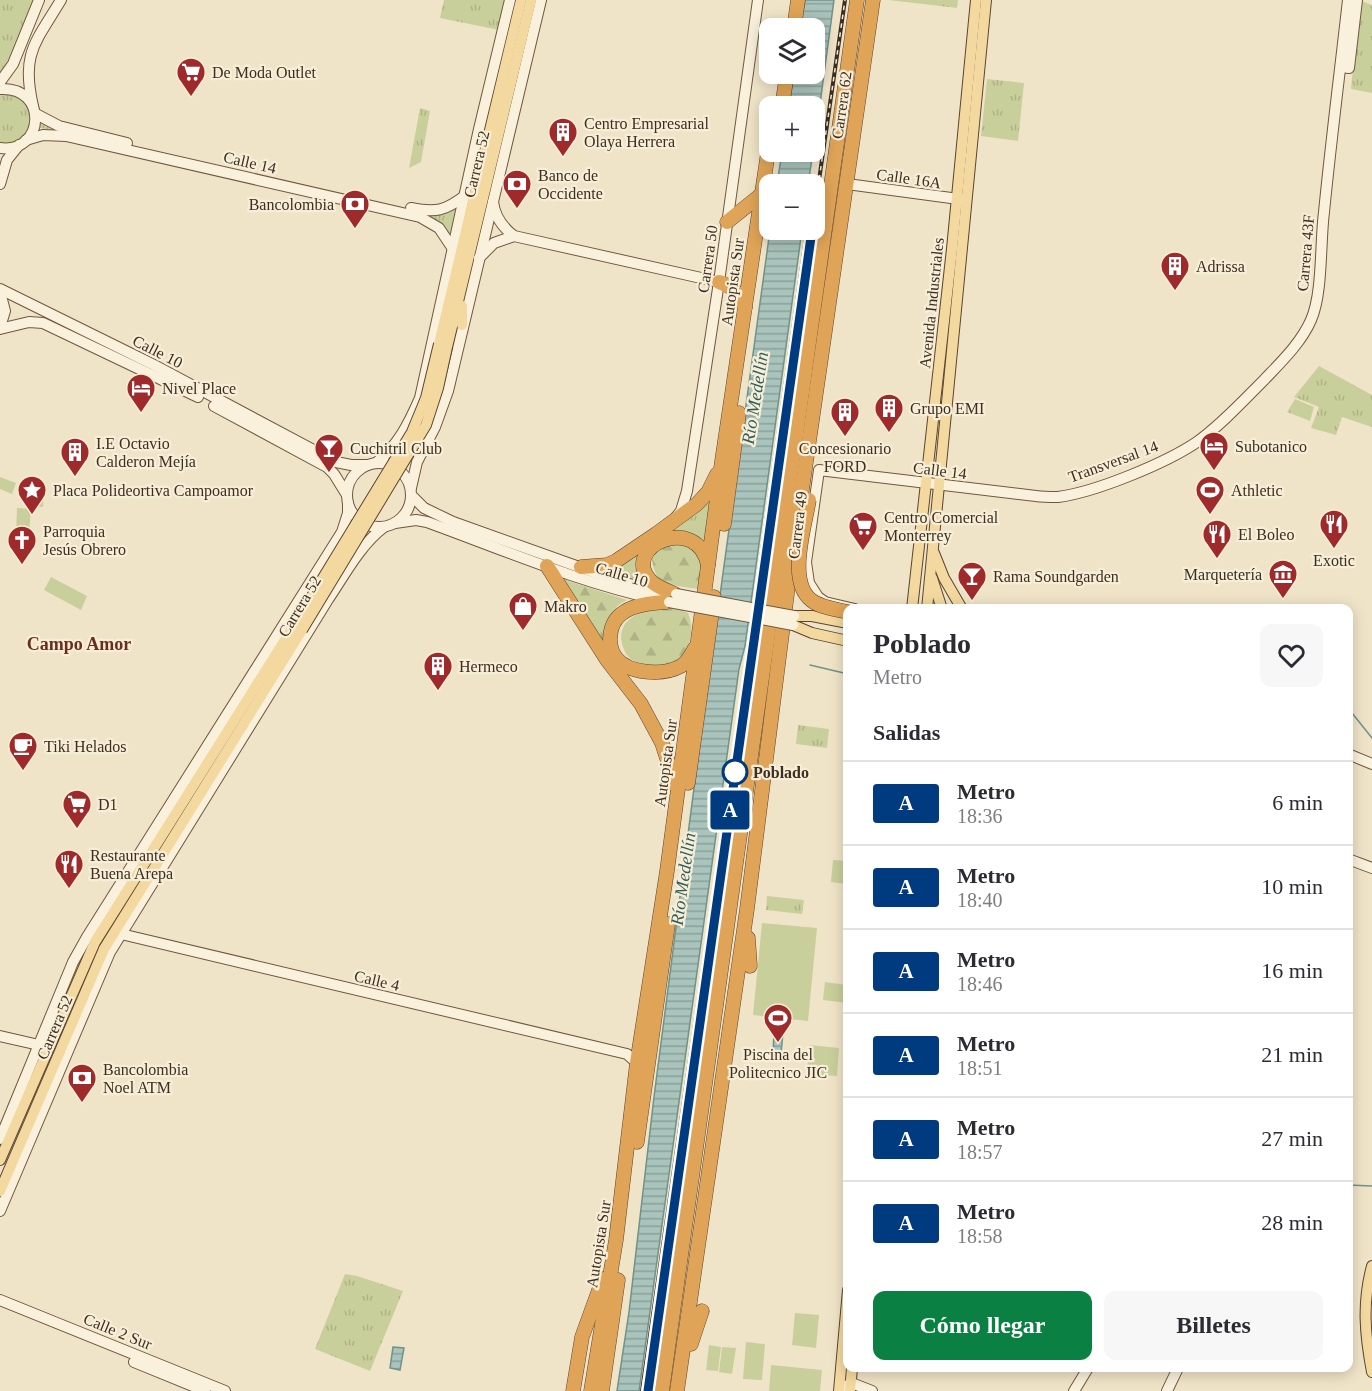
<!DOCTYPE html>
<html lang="es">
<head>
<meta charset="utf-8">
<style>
	:root { --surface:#fff; --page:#f7f7f7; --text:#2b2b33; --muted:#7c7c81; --line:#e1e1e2; --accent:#0b8043 }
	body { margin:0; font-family:Georgia,serif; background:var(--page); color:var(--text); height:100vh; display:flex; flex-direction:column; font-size:22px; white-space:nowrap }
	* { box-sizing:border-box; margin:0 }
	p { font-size:20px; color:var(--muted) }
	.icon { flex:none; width:33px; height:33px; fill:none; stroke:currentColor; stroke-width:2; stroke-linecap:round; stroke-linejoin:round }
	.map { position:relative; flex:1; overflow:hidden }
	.drawer { position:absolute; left:843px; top:604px; width:510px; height:768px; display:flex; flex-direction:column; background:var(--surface); border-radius:12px; box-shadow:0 3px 15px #0003 }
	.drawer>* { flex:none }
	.badge { padding:0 12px; border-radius:4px; font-size:21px; line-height:39px }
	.fabs { position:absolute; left:759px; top:18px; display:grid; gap:12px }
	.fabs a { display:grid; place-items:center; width:66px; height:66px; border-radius:12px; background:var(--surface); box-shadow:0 3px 15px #0003; font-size:30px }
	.map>.badge { position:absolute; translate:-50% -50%; box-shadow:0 0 0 3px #fff }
	h2 { padding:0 30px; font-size:22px; line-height:54px }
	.round { display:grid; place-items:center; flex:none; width:63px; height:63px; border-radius:12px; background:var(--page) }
	.headline { display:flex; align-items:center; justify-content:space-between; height:102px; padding:0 30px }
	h1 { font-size:28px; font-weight:600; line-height:45px }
	.primary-button { display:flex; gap:12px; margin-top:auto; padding:12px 30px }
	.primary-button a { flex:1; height:69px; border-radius:12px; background:var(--accent); color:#fff; font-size:24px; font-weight:600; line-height:69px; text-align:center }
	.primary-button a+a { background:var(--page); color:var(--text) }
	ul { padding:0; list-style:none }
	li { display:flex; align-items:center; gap:18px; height:84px; padding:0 30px; border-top:2px solid var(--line) }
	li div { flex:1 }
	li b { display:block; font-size:22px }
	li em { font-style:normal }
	li .badge { min-width:66px; font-weight:700; text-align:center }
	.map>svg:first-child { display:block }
	.grass { fill:url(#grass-tufts) }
	.forest { fill:url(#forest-firs) }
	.garden { fill:#c9cf9b }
	.water { fill:url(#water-rules); stroke:#6f938a; stroke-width:1.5 }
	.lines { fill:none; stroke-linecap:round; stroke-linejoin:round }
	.stream { stroke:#6f938a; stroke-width:1.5 }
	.secondary-casing { stroke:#6f573f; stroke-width:12 }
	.primary-casing { stroke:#5b4430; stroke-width:12 }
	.highway-casing { stroke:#5b4430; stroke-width:15 }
	.secondary { stroke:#faf1dc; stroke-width:10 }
	.primary { stroke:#f3d9a0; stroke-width:10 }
	.highway { stroke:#e0a458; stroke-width:14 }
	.rail-casing { stroke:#3d2e20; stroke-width:4 }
	.rail { stroke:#f7eed8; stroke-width:1.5; stroke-dasharray:4.5; stroke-linecap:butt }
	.secondary-bridge-casing { stroke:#6f573f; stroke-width:12; stroke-linecap:butt }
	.primary-bridge-casing { stroke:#5b4430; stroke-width:12; stroke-linecap:butt }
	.highway-bridge-casing { stroke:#5b4430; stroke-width:15; stroke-linecap:butt }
	.secondary-bridge { stroke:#faf1dc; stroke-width:10 }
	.primary-bridge { stroke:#f3d9a0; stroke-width:10 }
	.highway-bridge { stroke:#e0a458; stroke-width:14 }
	.line-casing { stroke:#fff; stroke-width:14 }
	.line { stroke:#003b80; stroke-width:9 }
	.stop-dot { fill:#fff; stroke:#003b80; stroke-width:3 }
	.labels { text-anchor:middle; stroke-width:4.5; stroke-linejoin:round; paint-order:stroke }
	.poi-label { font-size:16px; fill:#3d2e20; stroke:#f7eed8; text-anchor:start }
	.street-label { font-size:16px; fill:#3d2e20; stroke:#f7eed8 }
	.stop-label { font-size:16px; font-weight:bold; fill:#3d2e20; stroke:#f7eed8; text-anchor:start }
	.water-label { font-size:18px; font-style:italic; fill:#2f5d5a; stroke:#f7eed8 }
	.neighbourhood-label { font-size:18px; font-weight:bold; fill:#6b2e1e; stroke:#f7eed8 }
</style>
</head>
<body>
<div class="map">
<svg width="1372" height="1391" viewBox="0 0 1372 1391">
	<defs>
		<pattern id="grass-tufts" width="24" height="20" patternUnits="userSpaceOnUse" patternTransform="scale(1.5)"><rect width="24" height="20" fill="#c9cf9b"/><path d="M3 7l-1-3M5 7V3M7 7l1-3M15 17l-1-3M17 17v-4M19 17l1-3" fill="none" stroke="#aeb285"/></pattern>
		<pattern id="forest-firs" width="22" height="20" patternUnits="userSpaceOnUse" patternTransform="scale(1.5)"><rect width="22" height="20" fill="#c9cf9b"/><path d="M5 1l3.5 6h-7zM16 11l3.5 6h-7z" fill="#aeb285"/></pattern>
		<pattern id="water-rules" width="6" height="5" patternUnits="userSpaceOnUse" patternTransform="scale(1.5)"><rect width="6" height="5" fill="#a9c4bc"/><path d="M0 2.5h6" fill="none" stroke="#8ba098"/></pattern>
	</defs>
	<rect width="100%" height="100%" fill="#f0e4c8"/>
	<g class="grass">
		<polygon points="0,0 36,0 9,62 0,73"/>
		<polygon points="444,0 505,0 499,30 440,18"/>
		<polygon points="889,0 958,0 957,8"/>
		<polygon points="1359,0 1372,5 1372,93 1351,89"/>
		<polygon points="987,79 1024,83 1018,141 981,136"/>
		<path d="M0,93c41,-4 39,57 0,50z"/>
		<polygon points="420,108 430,111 421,162 409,168"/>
		<polygon points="41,121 76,133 402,208 454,208 457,213 451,236 440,224 53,130 40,128"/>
		<polygon points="1319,366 1372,395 1372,427 1342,417 1336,435 1311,428 1319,407 1294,397"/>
		<polygon points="1295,399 1314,407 1310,421 1287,412"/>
		<polygon points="714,499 708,546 690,536 669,532"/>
		<polygon points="798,725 829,729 827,748 796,744"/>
		<polygon points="767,896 804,900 802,914 766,910"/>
		<polygon points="345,1274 357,1276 403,1291 370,1371 315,1349"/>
	</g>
	<g class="forest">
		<path d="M679,542l18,7 8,16 -7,24c-25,-4 -46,-2 -46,-34l9,-10z"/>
		<polygon points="642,552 651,584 611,571"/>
		<path d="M559,578l68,22c-17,7 -24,26 -22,43z"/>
		<path d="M661,606l18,3 9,4c5,12 4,24 -1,36 -9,19 -36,22 -53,12 -6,-3 -9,-8 -11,-14 -9,-27 17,-36 38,-41z"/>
	</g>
	<g class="garden">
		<polygon points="0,477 16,483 12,494 0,489"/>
		<polygon points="31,482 44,483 43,507 29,506"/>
		<polygon points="17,508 31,509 29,534 16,534"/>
		<polygon points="51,577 87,596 81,610 44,590"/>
		<polygon points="833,860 847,861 846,884 831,882"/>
		<polygon points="762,923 817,928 808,1021 753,1015"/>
		<polygon points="825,982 847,985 847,1003 823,1000"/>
		<polygon points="809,1045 839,1048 837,1076 807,1074"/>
		<polygon points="795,1313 819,1315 816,1348 792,1345"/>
		<polygon points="746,1342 765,1344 762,1380 743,1379"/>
		<polygon points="709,1345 721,1347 718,1371 706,1370"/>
		<polygon points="722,1347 736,1348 732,1374 719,1372"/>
		<polygon points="771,1365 822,1370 820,1391 769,1391"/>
	</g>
	<g class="water">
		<polygon points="805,0 834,0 815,141 814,106 789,106 794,74 814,74 814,28 800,28"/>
		<polygon points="782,152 813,152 808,184 777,184"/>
		<polygon points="770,230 802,230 745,646 739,669 639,1391 617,1391 629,1312 654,1097 701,734"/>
		<polygon points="774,1032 783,1032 781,1054 773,1053"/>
		<polygon points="393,1347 404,1348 400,1370 390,1368"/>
	</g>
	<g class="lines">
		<g class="stream">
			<polyline points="810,665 848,674"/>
			<polyline points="1348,708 1372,738"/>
			<polyline points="1348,1185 1372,1186"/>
		</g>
		<g class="secondary-casing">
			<g id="secondary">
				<polyline points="1341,67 1349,68 1357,0"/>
				<polyline points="0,82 13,64 39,0"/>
				<path d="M0,89c49,-3 45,65 0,59"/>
				<path d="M33,106c-12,-52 2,-63 28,-106"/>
				<polyline points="36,114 59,126 127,143"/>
				<polyline points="26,140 43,135 66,136 420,217 439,228 453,249"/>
				<polyline points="0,184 7,160 19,145"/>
				<polyline points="847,184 966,200"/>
				<path d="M493,202c2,15 9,25 21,34l205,46"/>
				<path d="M411,208c25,5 34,3 55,-13"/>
				<polyline points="479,258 494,243 514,236"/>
				<polyline points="0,289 154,365 336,462 351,465 367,465"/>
				<polyline points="0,292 5,311 0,327"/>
				<polyline points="0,329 29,322 43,323 198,397"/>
				<polyline points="214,406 327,467 334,474 347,495"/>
				<circle cx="379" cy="495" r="32"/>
				<path d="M376,463c22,-17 33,-40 44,-65l59,-269 31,-129"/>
				<polyline points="411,488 417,462 435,427 448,391 541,0"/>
				<polyline points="412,496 424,508 453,522 621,582 664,592"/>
				<polyline points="676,517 681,511 687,491 719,282 758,0"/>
				<path d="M395,523l21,-3 11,2c77,28 153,61 233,78"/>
				<path d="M855,609l-30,-7 -7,-5 -9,-14 -3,-21 13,-92 217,26c7,1 15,1 22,1 38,-5 108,-34 139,-55 24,-17 46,-41 67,-62 17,-18 37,-37 47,-60 12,-27 9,-78 13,-108 7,-71 16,-141 24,-212"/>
				<polyline points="1348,754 1372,764"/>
				<polyline points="1348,859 1372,868"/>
				<polyline points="121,934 627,1054 637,1063"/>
				<polyline points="0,1036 39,1045"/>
				<polyline points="0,1139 73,962 87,937 342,532 348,513 348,503"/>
				<path d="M0,1211l110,-259 217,-351c17,-25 33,-56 57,-74"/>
				<polyline points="0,1300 225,1391"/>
				<polyline points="134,1362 205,1391"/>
				<polyline points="845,1386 854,1384 872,1391"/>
				<polyline points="1074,1391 1088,1368"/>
				<polyline points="1167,1391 1178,1368"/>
			</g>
		</g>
		<g class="primary-casing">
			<g id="primary">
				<polyline points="462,325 462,306"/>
				<polyline points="439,344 521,0"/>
				<polyline points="447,347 531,0"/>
				<polyline points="934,553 944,578 962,609"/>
				<polyline points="932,578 942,609"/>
				<polyline points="912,609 952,249 976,0"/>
				<polyline points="927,609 986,0"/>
				<polyline points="794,616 812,616 848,623"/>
				<polyline points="793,625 812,633 848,641"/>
				<polyline points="0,1160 95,942 295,624"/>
				<polyline points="0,1191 104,949 302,630"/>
				<path d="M1372,1266c-10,37 -7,69 0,106"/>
				<polyline points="839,1391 848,1290"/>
				<polyline points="850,1391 852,1368"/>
			</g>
		</g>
		<g class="highway-casing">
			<g id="highway">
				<polyline points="794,28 798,0"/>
				<polyline points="782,106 787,74"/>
				<polyline points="727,222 762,194"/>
				<path d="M719,282c15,5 20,11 26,26"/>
				<polyline points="724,524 739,413"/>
				<polyline points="547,566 607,660 641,704 662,743 676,786"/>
				<polyline points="581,567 607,565 616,561 656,534 697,504 708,492 717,474"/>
				<path d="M675,594c-9,-4 -19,-7 -25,-14 -30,-33 47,-68 58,-15"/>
				<path d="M667,602c-21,1 -51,4 -56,29 -2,10 -1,19 5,27 13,16 47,18 65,8 7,-4 10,-11 14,-18"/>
				<polyline points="688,783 714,597"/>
				<polyline points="748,938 750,966"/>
				<polyline points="637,1142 668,924"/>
				<polyline points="691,1344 702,1311"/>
				<polyline points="573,1391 582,1337 603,1279"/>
				<polyline points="591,1391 616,1240 637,1063 667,871 722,461 770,139"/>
				<polyline points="602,1391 618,1280"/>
				<polyline points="662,1391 857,0"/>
				<polyline points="677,1391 747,909 788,586 873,0"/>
			</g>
		</g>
		<use href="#secondary" class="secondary"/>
		<use href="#primary" class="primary"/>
		<use href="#highway" class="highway"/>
		<g class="rail-casing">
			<g id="rail">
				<polyline points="814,215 845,0"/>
				<polyline points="642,1391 717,872 807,230"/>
			</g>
		</g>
		<use href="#rail" class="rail"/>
		<g class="secondary-bridge-casing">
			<g id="secondary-bridge">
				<polyline points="676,594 794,616"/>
				<polyline points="669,602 793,625"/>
			</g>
		</g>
		<g class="primary-bridge-casing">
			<g id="primary-bridge">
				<polyline points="295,624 412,432 426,398 439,344"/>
				<polyline points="302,630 426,425 438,388 447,347"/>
			</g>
		</g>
		<g class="highway-bridge-casing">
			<path id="highway-bridge" d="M809,500c-4,26 -22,81 2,100 10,8 25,9 37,12"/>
		</g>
		<use href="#secondary-bridge" class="secondary-bridge"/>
		<use href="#primary-bridge" class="primary-bridge"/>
		<use href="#highway-bridge" class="highway-bridge"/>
	</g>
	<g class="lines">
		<g class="line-casing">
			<polyline id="line" points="648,1391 812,230"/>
		</g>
		<use href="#line" class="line"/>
	</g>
	<defs>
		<g id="supermarket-pin" transform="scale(1.5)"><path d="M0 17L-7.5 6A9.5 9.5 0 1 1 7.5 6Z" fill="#9e2a2b" stroke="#f7eed8"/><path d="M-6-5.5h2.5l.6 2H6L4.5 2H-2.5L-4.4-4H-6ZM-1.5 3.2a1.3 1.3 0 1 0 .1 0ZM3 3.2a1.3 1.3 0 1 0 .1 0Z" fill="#fff"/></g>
		<g id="building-pin" transform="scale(1.5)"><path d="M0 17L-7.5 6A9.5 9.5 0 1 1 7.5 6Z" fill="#9e2a2b" stroke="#f7eed8"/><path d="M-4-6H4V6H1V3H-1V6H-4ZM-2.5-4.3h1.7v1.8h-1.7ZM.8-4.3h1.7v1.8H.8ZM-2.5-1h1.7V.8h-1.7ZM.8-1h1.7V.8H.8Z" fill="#fff"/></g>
		<g id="bank-pin" transform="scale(1.5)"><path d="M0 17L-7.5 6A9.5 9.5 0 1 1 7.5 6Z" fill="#9e2a2b" stroke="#f7eed8"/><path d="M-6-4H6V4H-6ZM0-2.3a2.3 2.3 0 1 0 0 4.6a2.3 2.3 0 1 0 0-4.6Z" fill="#fff"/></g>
		<g id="hotel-pin" transform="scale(1.5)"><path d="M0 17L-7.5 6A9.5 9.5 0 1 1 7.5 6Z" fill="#9e2a2b" stroke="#f7eed8"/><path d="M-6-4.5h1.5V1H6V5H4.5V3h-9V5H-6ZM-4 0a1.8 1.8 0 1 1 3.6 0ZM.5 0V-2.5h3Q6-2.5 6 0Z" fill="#fff"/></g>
		<g id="bar-pin" transform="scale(1.5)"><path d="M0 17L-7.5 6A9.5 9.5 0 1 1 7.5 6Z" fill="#9e2a2b" stroke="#f7eed8"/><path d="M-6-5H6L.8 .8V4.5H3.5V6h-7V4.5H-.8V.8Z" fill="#fff"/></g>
		<g id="sight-pin" transform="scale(1.5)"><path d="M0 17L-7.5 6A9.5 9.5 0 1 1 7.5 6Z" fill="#9e2a2b" stroke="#f7eed8"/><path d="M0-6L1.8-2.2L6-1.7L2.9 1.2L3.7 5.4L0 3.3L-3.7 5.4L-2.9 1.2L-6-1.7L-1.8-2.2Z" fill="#fff"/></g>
		<g id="stadium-pin" transform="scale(1.5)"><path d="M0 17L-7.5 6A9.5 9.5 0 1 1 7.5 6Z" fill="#9e2a2b" stroke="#f7eed8"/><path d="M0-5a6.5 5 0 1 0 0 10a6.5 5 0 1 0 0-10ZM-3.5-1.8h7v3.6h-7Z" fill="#fff"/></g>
		<g id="restaurant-pin" transform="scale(1.5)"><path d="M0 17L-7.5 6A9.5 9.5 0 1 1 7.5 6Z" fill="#9e2a2b" stroke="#f7eed8"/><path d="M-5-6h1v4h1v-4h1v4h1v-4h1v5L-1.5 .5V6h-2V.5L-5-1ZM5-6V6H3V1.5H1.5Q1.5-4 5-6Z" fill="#fff"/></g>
		<g id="church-pin" transform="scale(1.5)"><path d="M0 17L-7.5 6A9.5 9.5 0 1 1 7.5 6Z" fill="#9e2a2b" stroke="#f7eed8"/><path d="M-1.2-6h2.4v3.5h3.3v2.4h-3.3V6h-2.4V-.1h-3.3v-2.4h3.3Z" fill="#fff"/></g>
		<g id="museum-pin" transform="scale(1.5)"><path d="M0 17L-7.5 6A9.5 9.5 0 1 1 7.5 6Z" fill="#9e2a2b" stroke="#f7eed8"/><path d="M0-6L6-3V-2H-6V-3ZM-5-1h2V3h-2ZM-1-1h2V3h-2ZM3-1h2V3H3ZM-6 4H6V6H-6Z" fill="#fff"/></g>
		<g id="shop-pin" transform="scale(1.5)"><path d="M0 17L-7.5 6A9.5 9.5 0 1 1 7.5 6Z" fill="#9e2a2b" stroke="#f7eed8"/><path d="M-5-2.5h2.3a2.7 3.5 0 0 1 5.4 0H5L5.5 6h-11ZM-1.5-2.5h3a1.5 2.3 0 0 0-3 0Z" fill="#fff"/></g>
		<g id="cafe-pin" transform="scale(1.5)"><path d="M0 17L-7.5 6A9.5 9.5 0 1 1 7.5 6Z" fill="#9e2a2b" stroke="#f7eed8"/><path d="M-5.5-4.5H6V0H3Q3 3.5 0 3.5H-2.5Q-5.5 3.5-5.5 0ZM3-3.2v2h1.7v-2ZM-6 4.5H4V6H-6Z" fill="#fff"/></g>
	</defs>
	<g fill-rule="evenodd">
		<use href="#supermarket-pin" x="191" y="72"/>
		<use href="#building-pin" x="563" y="132"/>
		<use href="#bank-pin" x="517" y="184"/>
		<use href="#bank-pin" x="355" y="204"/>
		<use href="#building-pin" x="1175" y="266"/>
		<use href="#hotel-pin" x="141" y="388"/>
		<use href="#building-pin" x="889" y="408"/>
		<use href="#building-pin" x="845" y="412"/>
		<use href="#hotel-pin" x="1214" y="446"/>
		<use href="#bar-pin" x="329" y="448"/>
		<use href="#building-pin" x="75" y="452"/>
		<use href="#sight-pin" x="32" y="490"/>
		<use href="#stadium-pin" x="1210" y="490"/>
		<use href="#restaurant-pin" x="1334" y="524"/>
		<use href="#supermarket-pin" x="863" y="526"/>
		<use href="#restaurant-pin" x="1217" y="534"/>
		<use href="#church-pin" x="22" y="540"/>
		<use href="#museum-pin" x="1283" y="574"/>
		<use href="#bar-pin" x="972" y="576"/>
		<use href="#shop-pin" x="523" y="606"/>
		<use href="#building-pin" x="438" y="666"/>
		<use href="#cafe-pin" x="23" y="746"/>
		<use href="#supermarket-pin" x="77" y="804"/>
		<use href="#restaurant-pin" x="69" y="864"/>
		<use href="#stadium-pin" x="778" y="1018"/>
		<use href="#bank-pin" x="82" y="1078"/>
	</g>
	<circle class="stop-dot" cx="735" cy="772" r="12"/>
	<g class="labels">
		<g class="poi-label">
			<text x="212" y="78">De Moda Outlet</text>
			<text x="584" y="129">Centro Empresarial<tspan x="584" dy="18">Olaya Herrera</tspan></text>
			<text x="538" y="181">Banco de<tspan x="538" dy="18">Occidente</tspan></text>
			<text x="334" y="210" text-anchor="end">Bancolombia</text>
			<text x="1196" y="272">Adrissa</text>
			<text x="162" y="394">Nivel Place</text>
			<text x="910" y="414">Grupo EMI</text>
			<text x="96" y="449">I.E Octavio<tspan x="96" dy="18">Calderon Mejía</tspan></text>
			<text x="1235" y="452">Subotanico</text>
			<text x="350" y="454">Cuchitril Club</text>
			<text x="845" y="454" text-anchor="middle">Concesionario<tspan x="845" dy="18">FORD</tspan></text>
			<text x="53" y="496">Placa Polideortiva Campoamor</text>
			<text x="1231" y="496">Athletic</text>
			<text x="884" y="523">Centro Comercial<tspan x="884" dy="18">Monterrey</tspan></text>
			<text x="43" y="537">Parroquia<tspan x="43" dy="18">Jesús Obrero</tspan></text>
			<text x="1238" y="540">El Boleo</text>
			<text x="1334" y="566" text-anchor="middle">Exotic</text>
			<text x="1262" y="580" text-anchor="end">Marquetería</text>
			<text x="993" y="582">Rama Soundgarden</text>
			<text x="544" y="612">Makro</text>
			<text x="459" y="672">Hermeco</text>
			<text x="44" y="752">Tiki Helados</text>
			<text x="98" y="810">D1</text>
			<text x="90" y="861">Restaurante<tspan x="90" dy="18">Buena Arepa</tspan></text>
			<text x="778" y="1060" text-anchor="middle">Piscina del<tspan x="778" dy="18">Politecnico JIC</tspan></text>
			<text x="103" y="1075">Bancolombia<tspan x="103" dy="18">Noel ATM</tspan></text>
		</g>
		<g class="street-label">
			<text transform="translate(841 105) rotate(-82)" y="6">Carrera 62</text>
			<text transform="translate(250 162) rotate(13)" y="6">Calle 14</text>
			<text transform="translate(476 164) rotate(-77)" y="6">Carrera 52</text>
			<text transform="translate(909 178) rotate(8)" y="6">Calle 16A</text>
			<text transform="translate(1305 253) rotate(-85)" y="6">Carrera 43F</text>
			<text transform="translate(707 259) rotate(-82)" y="6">Carrera 50</text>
			<text transform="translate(732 282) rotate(-82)" y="6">Autopista Sur</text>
			<text transform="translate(931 303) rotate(-84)" y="6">Avenida Industriales</text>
			<text transform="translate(158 351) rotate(27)" y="6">Calle 10</text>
			<text transform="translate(1113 461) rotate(-20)" y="6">Transversal 14</text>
			<text transform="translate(940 470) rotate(7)" y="6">Calle 14</text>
			<text transform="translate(797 525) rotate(-83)" y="6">Carrera 49</text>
			<text transform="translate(622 574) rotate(16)" y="6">Calle 10</text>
			<text transform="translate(299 606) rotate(-59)" y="6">Carrera 52</text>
			<text transform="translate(665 763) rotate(-82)" y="6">Autopista Sur</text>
			<text transform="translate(377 980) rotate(13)" y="6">Calle 4</text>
			<text transform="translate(54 1027) rotate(-67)" y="6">Carrera 52</text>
			<text transform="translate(598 1244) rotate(-81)" y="6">Autopista Sur</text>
			<text transform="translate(118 1331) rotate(22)" y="6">Calle 2 Sur</text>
		</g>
		<g class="stop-label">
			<text x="753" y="778">Poblado</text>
		</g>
		<g class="water-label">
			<text transform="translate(755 398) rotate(-81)" y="6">Río Medellín</text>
			<text transform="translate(683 879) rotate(-82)" y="6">Río Medellín</text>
		</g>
		<g class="neighbourhood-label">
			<text x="79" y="650">Campo Amor</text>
		</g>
	</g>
</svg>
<div class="fabs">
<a><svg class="icon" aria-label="layers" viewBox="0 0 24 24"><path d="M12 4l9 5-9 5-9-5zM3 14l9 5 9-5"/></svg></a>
<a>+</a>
<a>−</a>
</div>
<b class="badge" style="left:730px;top:810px;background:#003b80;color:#fff">A</b>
<section class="drawer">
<div class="headline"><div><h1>Poblado</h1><p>Metro</p></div><a class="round"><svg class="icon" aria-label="heart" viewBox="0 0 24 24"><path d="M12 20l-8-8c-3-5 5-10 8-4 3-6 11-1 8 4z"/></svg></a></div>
<h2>Salidas</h2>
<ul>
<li><span class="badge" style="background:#003b80;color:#fff">A</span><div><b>Metro</b><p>18:36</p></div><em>6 min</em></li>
<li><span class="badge" style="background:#003b80;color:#fff">A</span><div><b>Metro</b><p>18:40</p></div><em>10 min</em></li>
<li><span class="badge" style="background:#003b80;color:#fff">A</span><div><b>Metro</b><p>18:46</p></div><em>16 min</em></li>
<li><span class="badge" style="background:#003b80;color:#fff">A</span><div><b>Metro</b><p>18:51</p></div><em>21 min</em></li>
<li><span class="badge" style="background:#003b80;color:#fff">A</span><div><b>Metro</b><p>18:57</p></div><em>27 min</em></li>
<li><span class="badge" style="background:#003b80;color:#fff">A</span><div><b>Metro</b><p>18:58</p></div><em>28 min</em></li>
</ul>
<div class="primary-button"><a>Cómo llegar</a><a>Billetes</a></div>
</section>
</div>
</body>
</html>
